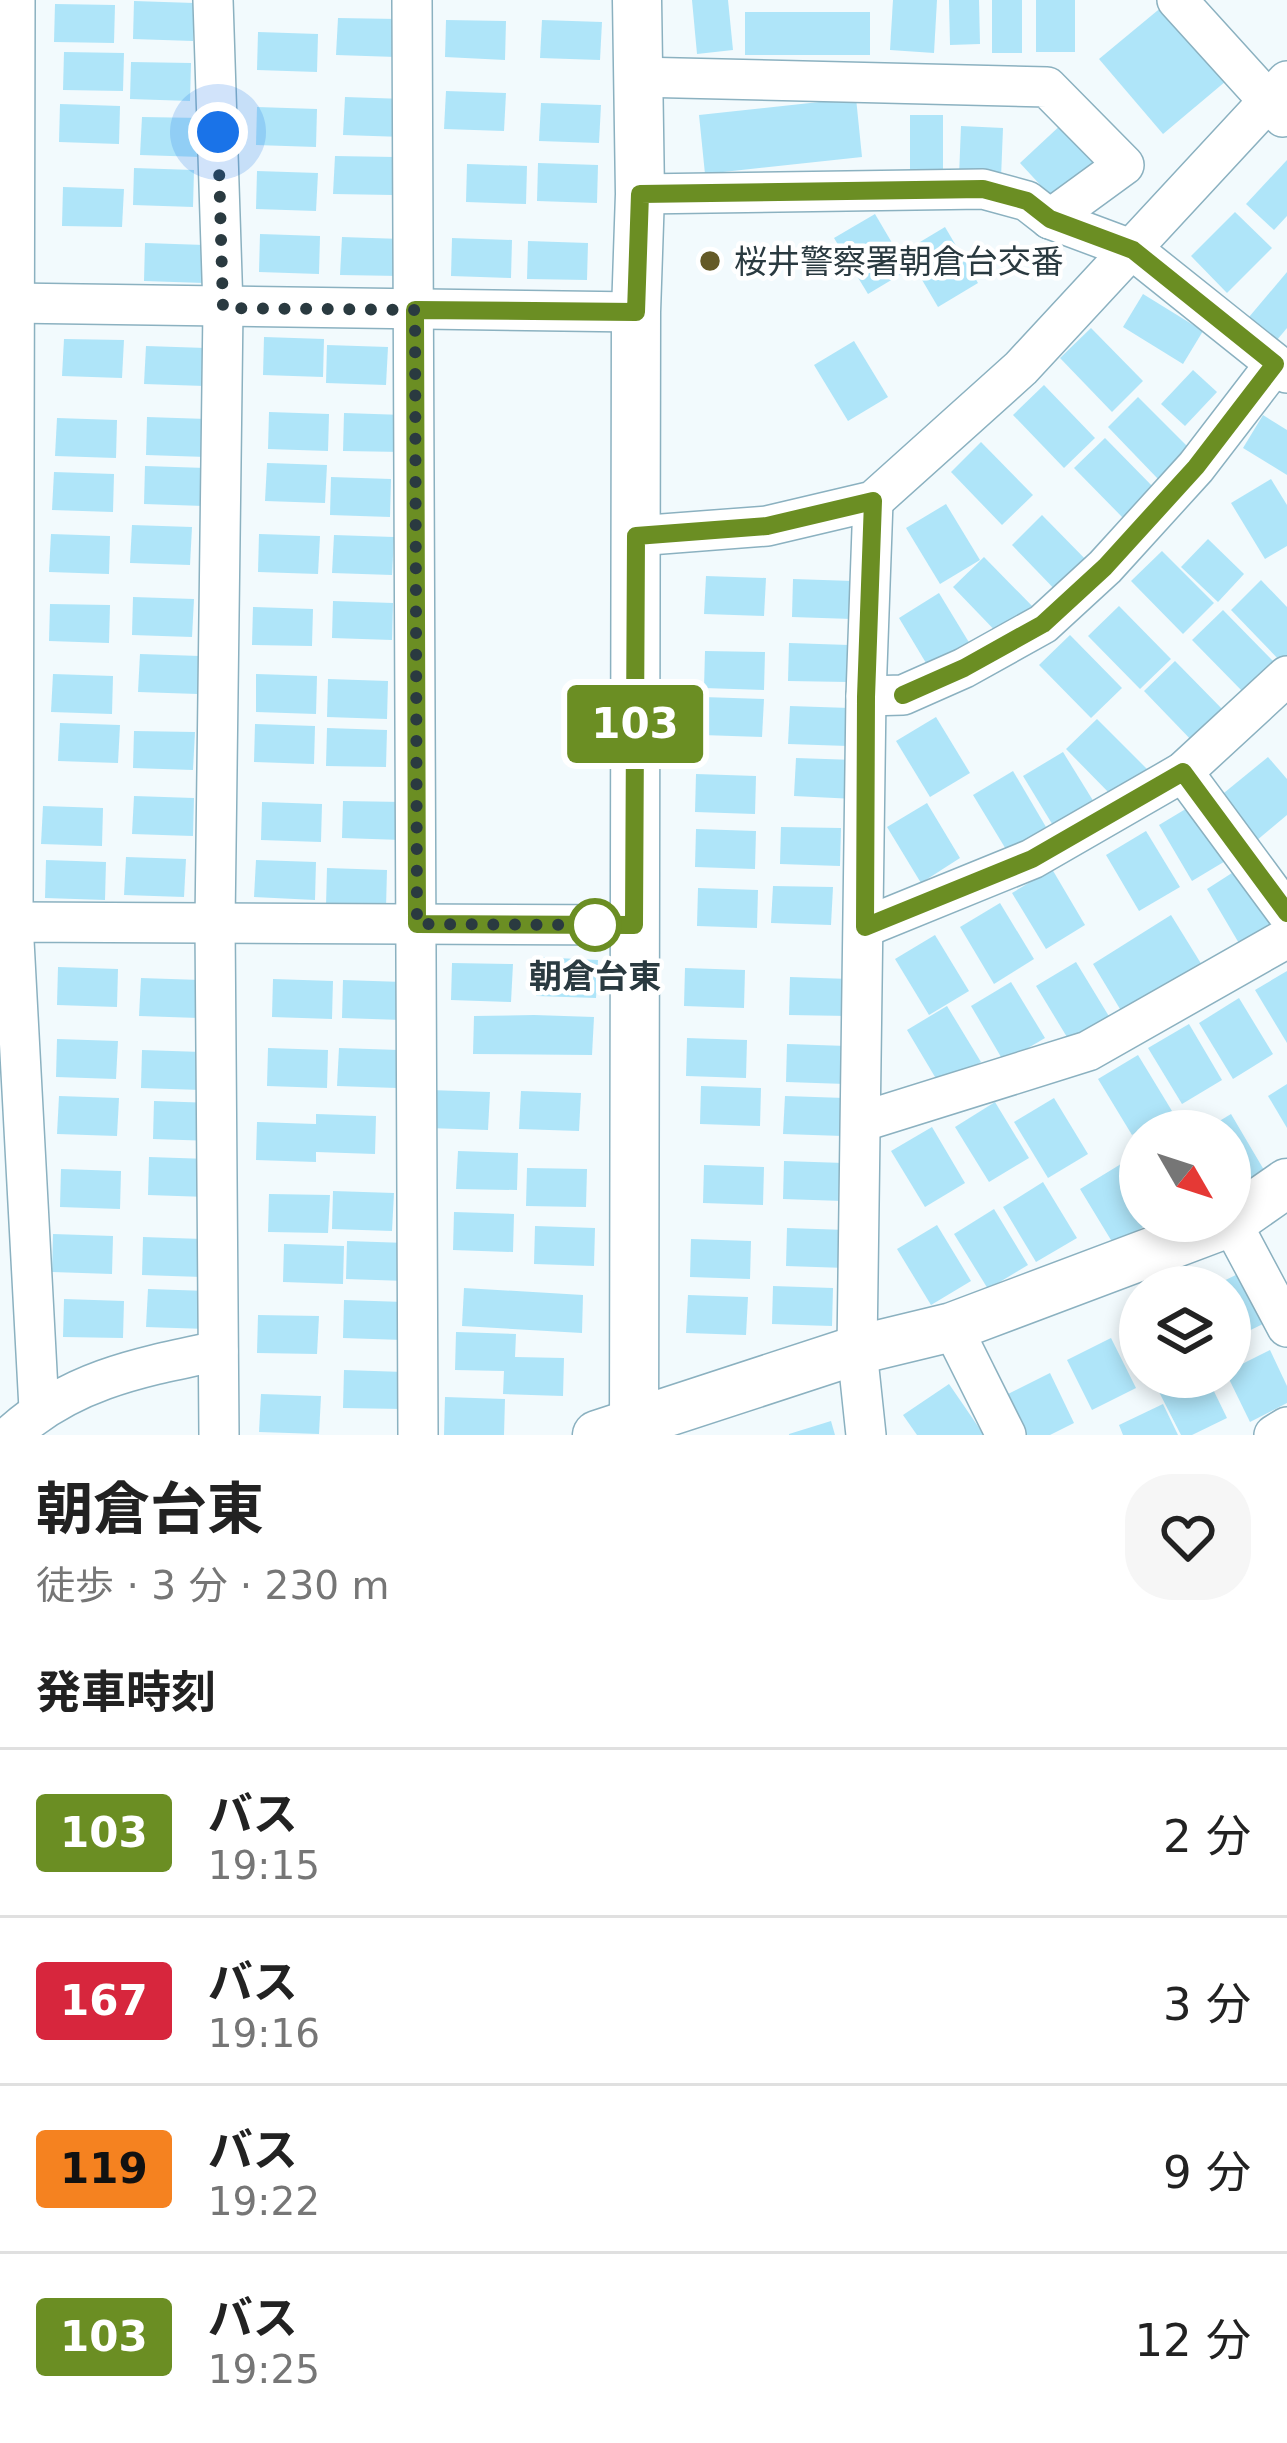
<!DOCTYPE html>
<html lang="ja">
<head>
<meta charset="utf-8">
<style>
	:root { --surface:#fff; --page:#f6f6f6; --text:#222; --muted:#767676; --line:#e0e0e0 }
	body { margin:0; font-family:"DejaVu Sans","Noto Sans JP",sans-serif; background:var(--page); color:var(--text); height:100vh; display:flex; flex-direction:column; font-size:45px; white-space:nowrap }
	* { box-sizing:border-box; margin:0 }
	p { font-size:39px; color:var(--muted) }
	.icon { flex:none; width:66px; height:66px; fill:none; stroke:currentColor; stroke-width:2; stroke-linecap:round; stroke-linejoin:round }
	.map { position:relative; height:1435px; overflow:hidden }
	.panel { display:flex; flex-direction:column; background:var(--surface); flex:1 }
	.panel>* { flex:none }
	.badge { padding:0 24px; border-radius:9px; font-size:42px; line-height:78px }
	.needle { width:78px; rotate:129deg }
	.tools { position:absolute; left:1119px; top:1110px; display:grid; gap:24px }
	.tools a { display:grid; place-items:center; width:132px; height:132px; border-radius:50%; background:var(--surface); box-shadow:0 6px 18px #0003; font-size:60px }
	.you { position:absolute; width:60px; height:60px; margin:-30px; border:9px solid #fff; border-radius:50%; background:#1a73e8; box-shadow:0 0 0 18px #1a73e833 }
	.map>.badge { position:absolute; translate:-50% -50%; box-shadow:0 0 0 6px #fff }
	h2 { padding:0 36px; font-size:45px; line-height:108px }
	.round { display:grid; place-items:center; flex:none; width:126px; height:126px; border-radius:48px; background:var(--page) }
	.headline { display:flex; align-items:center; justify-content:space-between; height:204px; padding:0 36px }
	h1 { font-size:57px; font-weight:700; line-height:90px }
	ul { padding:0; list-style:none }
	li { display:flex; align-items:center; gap:36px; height:168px; padding:0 36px; border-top:3px solid var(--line) }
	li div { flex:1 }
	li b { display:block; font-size:45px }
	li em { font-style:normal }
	li .badge { min-width:132px; font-weight:700; text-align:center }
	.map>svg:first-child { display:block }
	.building { fill:#afe5f9 }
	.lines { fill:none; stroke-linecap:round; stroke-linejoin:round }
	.minor-casing { stroke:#8bb1c0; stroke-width:42 }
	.tertiary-casing { stroke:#8bb1c0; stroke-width:51 }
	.minor { stroke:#fff; stroke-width:39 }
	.tertiary { stroke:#fff; stroke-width:48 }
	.line-casing { stroke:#fff; stroke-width:27 }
	.line { stroke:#6b8e23; stroke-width:18 }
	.walk { stroke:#2a3a40; stroke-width:12; stroke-dasharray:0 21.6 }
	.poi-dot { fill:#645a27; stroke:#fff; stroke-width:4.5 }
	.stop-dot { fill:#fff; stroke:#6b8e23; stroke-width:6 }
	.labels { text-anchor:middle; stroke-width:9; stroke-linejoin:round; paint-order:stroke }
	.poi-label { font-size:33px; fill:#2a3a40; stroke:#fff; text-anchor:start }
	.stop-label { font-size:33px; font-weight:bold; fill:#2a3a40; stroke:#fff }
</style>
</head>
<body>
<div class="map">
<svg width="1287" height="1435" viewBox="0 0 1287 1435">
	<rect width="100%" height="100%" fill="#f2fafd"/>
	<g class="building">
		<polygon points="692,0 728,0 733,50 697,54"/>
		<polygon points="893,0 937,0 934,53 890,50"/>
		<polygon points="949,0 979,0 980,44 950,45"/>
		<rect x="992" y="0" width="30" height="53"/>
		<rect x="1036" y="0" width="39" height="52"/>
		<polygon points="134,1 194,3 193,41 133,39"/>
		<polygon points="55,4 115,5 114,43 54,42"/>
		<polygon points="1163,6 1226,81 1163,134 1099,59"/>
		<rect x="745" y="12" width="125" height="43"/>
		<polygon points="338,18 398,19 396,57 336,55"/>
		<polygon points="446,20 506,21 505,60 445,57"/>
		<polygon points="542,20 602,22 600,60 540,58"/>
		<polygon points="258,32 318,34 317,72 257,70"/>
		<polygon points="64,52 124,53 123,91 63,90"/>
		<polygon points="131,62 191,63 190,101 130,99"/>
		<polygon points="446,91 506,93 504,131 444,129"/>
		<polygon points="345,97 405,99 403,137 343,135"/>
		<polygon points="856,98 862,157 705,174 699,115"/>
		<polygon points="541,103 601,105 599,143 539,141"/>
		<polygon points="60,104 120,106 119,144 59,142"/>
		<polygon points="257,107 317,109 316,147 256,145"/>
		<rect x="910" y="115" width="33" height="57"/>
		<polygon points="142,117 202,118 201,157 140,155"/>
		<polygon points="1064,122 1099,160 1055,201 1020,163"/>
		<polygon points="961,126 1003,128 1001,178 959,176"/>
		<polygon points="335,156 395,157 393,195 333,194"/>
		<polygon points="1287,160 1287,216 1274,230 1246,204"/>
		<polygon points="538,163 598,165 597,203 537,201"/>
		<polygon points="467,164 527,166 526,204 466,202"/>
		<polygon points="134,168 194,170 193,207 133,205"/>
		<polygon points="257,171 318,173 316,211 256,209"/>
		<polygon points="63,187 124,189 122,227 62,226"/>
		<polygon points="1235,212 1272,248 1227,293 1191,256"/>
		<polygon points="875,214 908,270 868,294 834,238"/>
		<polygon points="945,227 978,283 938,307 905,251"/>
		<polygon points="260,234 320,236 319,274 259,272"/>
		<polygon points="342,237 402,239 400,276 340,275"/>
		<polygon points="452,238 512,240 511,278 451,276"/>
		<polygon points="528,241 588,243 587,280 527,279"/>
		<polygon points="145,243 205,245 204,283 144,281"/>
		<polygon points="1287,272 1287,328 1277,340 1249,317"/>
		<polygon points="1143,294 1203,331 1183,364 1123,327"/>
		<polygon points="1091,328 1143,381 1112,412 1060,358"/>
		<polygon points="264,337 324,339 323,377 263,375"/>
		<polygon points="64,339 124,340 122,378 62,376"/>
		<polygon points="854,341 888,397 848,421 814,365"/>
		<polygon points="327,345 388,347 386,385 326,383"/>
		<polygon points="146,346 206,348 205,386 144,384"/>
		<polygon points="1193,370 1217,392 1185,426 1161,404"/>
		<polygon points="1044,385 1095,438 1064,468 1013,415"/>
		<polygon points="1138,397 1190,449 1159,480 1108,427"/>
		<polygon points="269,412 329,414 328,451 268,449"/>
		<polygon points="344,413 404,415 403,452 343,451"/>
		<polygon points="1263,415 1287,430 1287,475 1243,448"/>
		<polygon points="147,417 207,419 206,457 146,455"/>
		<polygon points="57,418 117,420 116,458 55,456"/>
		<polygon points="1105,438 1157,491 1126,521 1074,468"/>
		<polygon points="981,442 1033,495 1002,525 951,472"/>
		<polygon points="267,463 327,465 325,503 265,501"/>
		<polygon points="145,466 206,468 204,506 144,504"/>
		<polygon points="54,472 114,474 113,512 52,510"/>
		<polygon points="331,477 391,479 390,517 330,515"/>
		<polygon points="1271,479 1287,505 1287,546 1265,559 1231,503"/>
		<polygon points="946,504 980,560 940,584 906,528"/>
		<polygon points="1042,515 1094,568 1063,598 1012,545"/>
		<polygon points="132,525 192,527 190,565 130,563"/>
		<polygon points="51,534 110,536 109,574 49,572"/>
		<polygon points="259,534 320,536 318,574 258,572"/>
		<polygon points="334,535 394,537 392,575 332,573"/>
		<polygon points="1208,539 1244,574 1218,602 1181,567"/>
		<polygon points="1162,551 1214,603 1183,634 1131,581"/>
		<polygon points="984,557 1036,610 1005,641 953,587"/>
		<polygon points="706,576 766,578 764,616 704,614"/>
		<polygon points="793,579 853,581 852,619 792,617"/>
		<polygon points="1261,580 1287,607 1287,659 1282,663 1231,610"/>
		<polygon points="939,593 973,649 932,673 899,618"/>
		<polygon points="133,597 194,599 192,637 132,635"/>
		<polygon points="333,601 393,603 392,640 332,638"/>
		<polygon points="50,604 110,605 109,643 49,641"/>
		<polygon points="1119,606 1171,659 1140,689 1088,636"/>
		<polygon points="253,607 313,609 312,646 252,645"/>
		<polygon points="1223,610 1275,663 1244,693 1192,640"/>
		<polygon points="1070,635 1122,688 1091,718 1039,665"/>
		<polygon points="789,643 849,645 848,682 788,681"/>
		<polygon points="705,651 765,652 764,690 704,688"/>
		<polygon points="140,654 200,656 198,694 138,692"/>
		<polygon points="1175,661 1227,714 1196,745 1144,691"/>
		<polygon points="53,674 113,676 112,714 51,712"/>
		<polygon points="256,674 317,676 316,714 256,712"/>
		<polygon points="328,679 388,681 387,719 327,717"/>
		<polygon points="703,697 764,699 762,737 702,735"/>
		<polygon points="790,706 850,708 848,746 788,744"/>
		<polygon points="936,717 970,773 930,797 896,741"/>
		<polygon points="1097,719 1149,771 1118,802 1066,749"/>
		<polygon points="60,723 120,725 118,763 58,761"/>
		<polygon points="255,724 315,726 314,764 254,762"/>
		<polygon points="327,728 387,730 386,767 326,766"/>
		<polygon points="134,731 195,732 193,770 133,768"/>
		<polygon points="1063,752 1097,807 1057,832 1023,776"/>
		<polygon points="1268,757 1287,779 1287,815 1256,841 1219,797"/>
		<polygon points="796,758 855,760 855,799 794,796"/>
		<polygon points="1013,771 1046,827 1007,851 973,795"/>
		<polygon points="696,774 756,776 755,814 695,812"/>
		<polygon points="134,796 194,798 193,836 132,834"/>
		<polygon points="343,801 403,802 402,840 342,838"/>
		<polygon points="1199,801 1232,857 1192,881 1159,825"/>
		<polygon points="262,802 322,804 321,842 261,840"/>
		<polygon points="927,803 960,858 921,883 887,827"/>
		<polygon points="43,806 103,808 102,846 41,844"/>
		<polygon points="781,827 841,828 840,866 780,864"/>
		<polygon points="696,829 756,831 755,869 695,867"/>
		<polygon points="1146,831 1180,887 1139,911 1106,855"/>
		<polygon points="126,857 186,859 184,897 124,895"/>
		<polygon points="46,860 106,862 105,900 45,898"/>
		<polygon points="256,860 316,862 315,900 254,897"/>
		<polygon points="1246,864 1280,921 1240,945 1207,889"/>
		<polygon points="327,868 387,870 386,908 326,906"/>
		<polygon points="1052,869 1085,925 1046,949 1012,893"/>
		<polygon points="773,886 833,887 831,925 771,923"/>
		<polygon points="698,888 758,890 757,928 697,926"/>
		<polygon points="1000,903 1034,959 994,984 960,927"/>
		<polygon points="1171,915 1205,970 1126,1019 1093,964"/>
		<polygon points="935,935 969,991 929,1015 895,959"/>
		<polygon points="537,957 598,960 596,998 536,996"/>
		<polygon points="1076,962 1110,1018 1070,1042 1036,986"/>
		<polygon points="452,963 513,964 511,1002 451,1000"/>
		<polygon points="58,967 118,969 117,1007 57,1005"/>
		<polygon points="685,968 745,970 744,1008 684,1006"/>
		<polygon points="1287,971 1287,1043 1255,990"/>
		<polygon points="790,977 850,979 849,1016 789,1015"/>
		<polygon points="141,978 201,980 199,1018 139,1016"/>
		<polygon points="273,979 333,981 332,1019 272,1017"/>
		<polygon points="343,980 403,982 402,1020 342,1018"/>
		<polygon points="1011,982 1045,1038 1004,1062 971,1006"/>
		<polygon points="1239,998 1273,1054 1233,1079 1199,1023"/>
		<polygon points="947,1006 981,1062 941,1087 907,1030"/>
		<polygon points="534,1015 594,1017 592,1055 473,1054 474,1016"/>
		<polygon points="1189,1024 1222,1080 1182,1104 1148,1048"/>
		<polygon points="687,1038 747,1040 746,1078 686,1076"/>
		<polygon points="57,1039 118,1041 116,1079 56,1077"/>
		<polygon points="787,1044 847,1046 846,1084 786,1082"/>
		<polygon points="268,1048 328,1050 327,1088 267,1086"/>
		<polygon points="339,1048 399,1050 397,1088 337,1086"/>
		<polygon points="142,1050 202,1052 201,1090 141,1088"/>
		<polygon points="1138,1055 1172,1111 1132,1135 1098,1079"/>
		<polygon points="1287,1084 1287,1128 1268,1096"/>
		<polygon points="701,1086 761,1088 760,1126 700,1124"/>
		<polygon points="429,1090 490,1092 488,1130 428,1128"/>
		<polygon points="521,1091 581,1093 579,1131 519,1129"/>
		<polygon points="59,1096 119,1098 117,1136 57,1134"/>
		<polygon points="785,1096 845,1098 843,1136 783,1134"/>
		<polygon points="1054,1098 1088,1154 1048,1178 1014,1122"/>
		<polygon points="154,1101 214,1103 213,1141 153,1139"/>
		<polygon points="995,1102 1029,1158 989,1182 955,1127"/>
		<polygon points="316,1114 376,1116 375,1154 316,1152 316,1162 256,1160 257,1122 316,1124"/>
		<polygon points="1231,1114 1264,1170 1230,1191 1230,1131 1203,1131"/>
		<polygon points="932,1127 965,1183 925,1207 891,1151"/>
		<polygon points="458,1151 518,1153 517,1190 456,1189"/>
		<polygon points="149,1157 209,1159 207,1197 148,1195"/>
		<polygon points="784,1161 844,1163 843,1201 783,1199"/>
		<polygon points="1121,1164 1140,1196 1140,1221 1153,1221 1114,1245 1080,1189"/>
		<polygon points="704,1165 764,1167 763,1205 703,1203"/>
		<polygon points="527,1168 587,1169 586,1207 526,1206"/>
		<polygon points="61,1169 121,1171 120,1209 60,1207"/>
		<polygon points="1043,1182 1077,1238 1036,1262 1003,1207"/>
		<polygon points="333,1191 394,1193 392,1231 332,1229"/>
		<polygon points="269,1194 330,1195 328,1233 268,1232"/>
		<polygon points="994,1209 1028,1265 988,1289 954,1234"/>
		<polygon points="454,1212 514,1214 513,1252 453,1250"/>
		<polygon points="937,1225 971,1281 931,1305 897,1249"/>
		<polygon points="535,1226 595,1228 594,1266 534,1264"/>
		<polygon points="787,1228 847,1230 846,1268 786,1266"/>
		<polygon points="53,1234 113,1236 112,1274 52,1272"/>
		<polygon points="143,1237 203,1239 202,1277 142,1275"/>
		<polygon points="691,1239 751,1241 750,1279 690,1277"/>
		<polygon points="347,1241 407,1243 406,1281 346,1279"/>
		<polygon points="284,1244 344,1246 343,1284 283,1282"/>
		<polygon points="1240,1273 1265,1323 1230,1340 1230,1287 1211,1287"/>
		<polygon points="773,1286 833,1288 832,1326 772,1324"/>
		<polygon points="464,1288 583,1295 582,1333 462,1326"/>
		<polygon points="148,1289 208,1291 207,1329 146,1327"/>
		<polygon points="688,1295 748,1297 746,1335 686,1333"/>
		<polygon points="64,1299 124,1301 123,1338 63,1337"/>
		<polygon points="344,1300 404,1302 403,1340 343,1338"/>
		<polygon points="258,1315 319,1316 317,1354 257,1353"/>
		<polygon points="456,1332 516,1334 515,1357 564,1358 563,1396 503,1394 504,1371 455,1370"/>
		<polygon points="1111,1338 1136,1388 1092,1410 1067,1360"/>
		<polygon points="1270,1350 1287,1386 1287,1403 1250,1422 1228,1377 1230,1370"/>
		<polygon points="344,1370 404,1372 403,1409 343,1408"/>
		<polygon points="1050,1373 1074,1423 1050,1435 1026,1435 1006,1395"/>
		<polygon points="1184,1377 1207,1377 1227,1418 1192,1435 1181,1435 1158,1390"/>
		<polygon points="949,1384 984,1435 917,1435 903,1415"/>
		<polygon points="261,1394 321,1396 319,1434 259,1432"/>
		<polygon points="445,1397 505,1399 504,1435 444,1435"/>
		<polygon points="1163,1404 1178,1435 1123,1435 1119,1425"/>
		<polygon points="831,1421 835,1435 789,1435 789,1434"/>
	</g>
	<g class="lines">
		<g class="minor-casing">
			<g id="minor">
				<polyline points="15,0 13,922 39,1409"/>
				<polyline points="213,0 223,308 215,923 219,1435"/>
				<polyline points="412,0 418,1435"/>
				<polyline points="1177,0 1283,117"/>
				<polyline points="637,77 1047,87 1124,165 1050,219"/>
				<polyline points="640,194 983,189 1027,201 1050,219 1133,250 1287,373"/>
				<polyline points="12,303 636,312"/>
				<polyline points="636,536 767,526 873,501 1021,368 1287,81"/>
				<polyline points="866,696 903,695 964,668 1043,624 1105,567 1196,467 1275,364"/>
				<polyline points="1183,772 1287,913"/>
				<polyline points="0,926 13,922 634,925"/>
				<polyline points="865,927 1032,859 1183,772 1287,676"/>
				<polyline points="861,1122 1088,1051 1287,938"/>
				<polyline points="1231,1222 1287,1327"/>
				<polyline points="952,1327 1006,1435"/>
				<path d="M11,1435c59,-55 130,-68 207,-84"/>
				<polyline points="866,1435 857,1350 866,696 873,501"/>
				<polyline points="1274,1435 1287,1427"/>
			</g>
		</g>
		<g class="tertiary-casing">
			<g id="tertiary">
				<polyline points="597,1435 857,1350 952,1327 1231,1222 1287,1183"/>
				<polyline points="634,1435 636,312 640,194 637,0"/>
			</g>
		</g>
		<use href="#minor" class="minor"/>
		<use href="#tertiary" class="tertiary"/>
	</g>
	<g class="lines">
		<g class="line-casing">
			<polyline id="line" points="903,695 964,668 1043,624 1105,567 1196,467 1275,364 1133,250 1050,219 1027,201 983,189 640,194 636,312 415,310 417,924 634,925 636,536 767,526 873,501 866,697 865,927 1032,859 1183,772 1287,913"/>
		</g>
		<use href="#line" class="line"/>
		<polyline class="walk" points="218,132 223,308 415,310 417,924 601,925 595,925"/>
	</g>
	<circle class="poi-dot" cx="710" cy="261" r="12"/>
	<circle class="stop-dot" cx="595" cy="925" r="24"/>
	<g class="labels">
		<g class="poi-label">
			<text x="734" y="273">桜井警察署朝倉台交番</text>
		</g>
		<g class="stop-label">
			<text x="595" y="988">朝倉台東</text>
		</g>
	</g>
</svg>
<div class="tools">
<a><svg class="needle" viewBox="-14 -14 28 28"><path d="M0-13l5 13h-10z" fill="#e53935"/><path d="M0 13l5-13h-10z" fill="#767676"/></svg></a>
<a><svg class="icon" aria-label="layers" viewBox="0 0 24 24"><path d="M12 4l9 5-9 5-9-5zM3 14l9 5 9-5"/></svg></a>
</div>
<div class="you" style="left:218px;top:132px"></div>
<b class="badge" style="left:635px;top:724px;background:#6b8e23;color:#fff">103</b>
</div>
<section class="panel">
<div class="headline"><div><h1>朝倉台東</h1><p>徒歩 · 3 分 · 230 m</p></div><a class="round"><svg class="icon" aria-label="heart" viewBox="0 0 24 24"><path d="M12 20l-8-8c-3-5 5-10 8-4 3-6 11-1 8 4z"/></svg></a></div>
<h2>発車時刻</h2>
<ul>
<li><span class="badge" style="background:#6b8e23;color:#fff">103</span><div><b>バス</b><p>19:15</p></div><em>2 分</em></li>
<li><span class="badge" style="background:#d7263d;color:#fff">167</span><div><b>バス</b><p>19:16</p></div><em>3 分</em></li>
<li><span class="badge" style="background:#f58220;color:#111">119</span><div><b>バス</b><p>19:22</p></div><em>9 分</em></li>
<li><span class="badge" style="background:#6b8e23;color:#fff">103</span><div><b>バス</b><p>19:25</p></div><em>12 分</em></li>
</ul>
</section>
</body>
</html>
